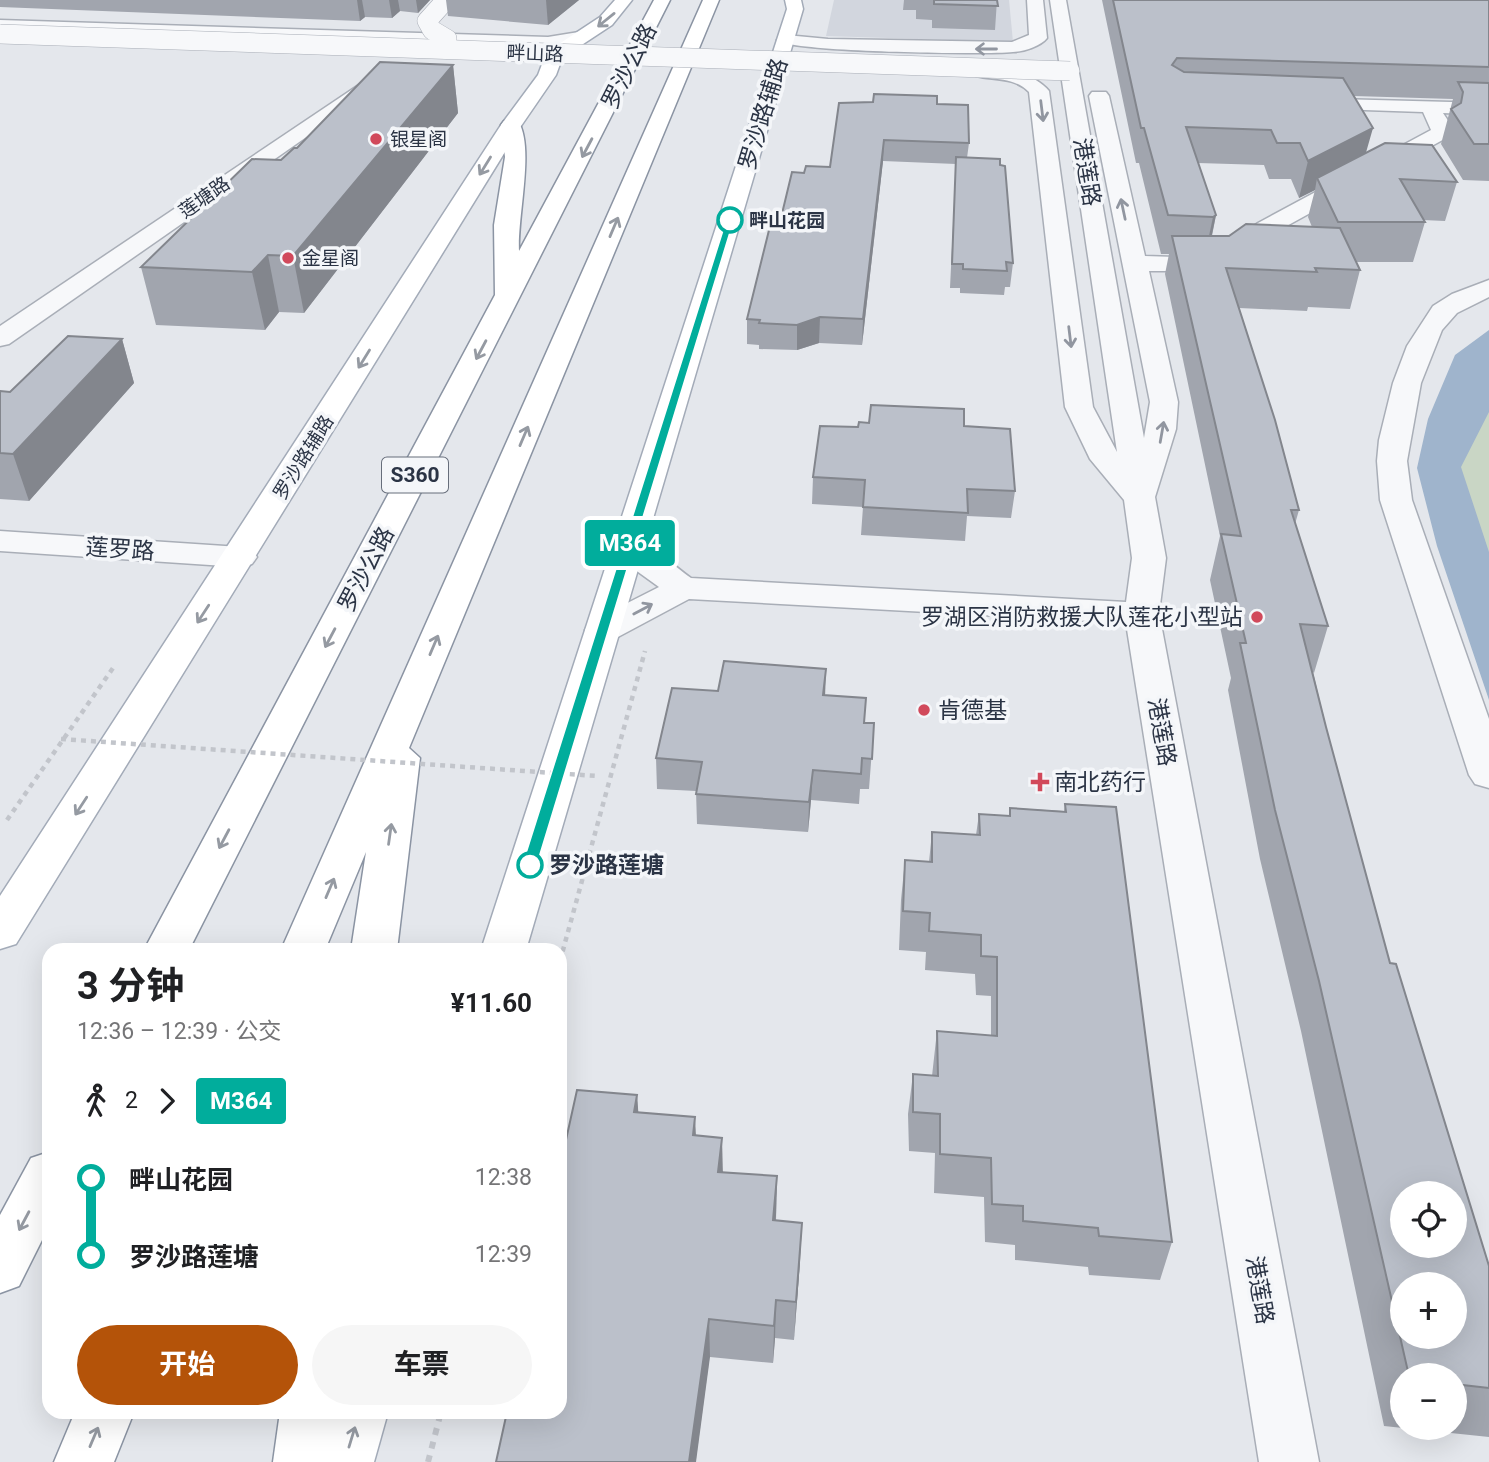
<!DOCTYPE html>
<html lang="zh">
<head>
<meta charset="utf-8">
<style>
	:root { --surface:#fff; --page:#f6f6f6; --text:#202124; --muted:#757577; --accent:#b45309 }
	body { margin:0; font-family:Roboto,"Noto Sans SC",sans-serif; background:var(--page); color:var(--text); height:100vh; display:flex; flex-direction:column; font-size:26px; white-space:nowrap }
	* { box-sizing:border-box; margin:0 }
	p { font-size:23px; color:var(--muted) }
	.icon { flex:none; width:38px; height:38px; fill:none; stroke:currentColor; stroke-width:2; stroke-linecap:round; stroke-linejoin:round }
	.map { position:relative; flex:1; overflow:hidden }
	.drawer { position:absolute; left:42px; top:943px; width:525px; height:476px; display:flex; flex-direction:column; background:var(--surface); border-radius:21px; box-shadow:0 7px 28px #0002 }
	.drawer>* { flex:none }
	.badge { padding:0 14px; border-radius:5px; font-size:24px; line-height:46px }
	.buttons { position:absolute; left:1390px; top:1181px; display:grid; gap:14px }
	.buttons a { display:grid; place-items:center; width:77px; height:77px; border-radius:50%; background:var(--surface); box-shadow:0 7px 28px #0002; font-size:35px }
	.map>.badge { position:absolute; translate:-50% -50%; box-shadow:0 0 0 4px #fff }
	.legs { display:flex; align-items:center; gap:10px; height:77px; padding:0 35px; font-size:23px }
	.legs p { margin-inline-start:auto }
	.headline { display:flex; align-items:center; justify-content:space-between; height:119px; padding:0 35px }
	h1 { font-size:38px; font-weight:700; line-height:52px }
	.cta { display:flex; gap:14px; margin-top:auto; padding:14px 35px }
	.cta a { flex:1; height:80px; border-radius:42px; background:var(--accent); color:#fff; font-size:28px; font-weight:700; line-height:80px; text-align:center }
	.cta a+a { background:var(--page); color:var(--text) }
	ul { padding:0 35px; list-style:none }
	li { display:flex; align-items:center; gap:24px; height:77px; font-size:26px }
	li i { display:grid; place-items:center; width:10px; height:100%; margin:0 9px; background:currentColor }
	li i::after { content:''; width:18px; height:18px; margin:-9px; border:5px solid; border-radius:50%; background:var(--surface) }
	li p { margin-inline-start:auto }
	li:first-child i { background:linear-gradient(#0000 50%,currentColor 0) }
	li:last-child i { background:linear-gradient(currentColor 50%,#0000 0) }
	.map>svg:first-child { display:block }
	.built { fill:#d2d6de }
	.green { fill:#c9d6c5 }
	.water { fill:#9fb4cc }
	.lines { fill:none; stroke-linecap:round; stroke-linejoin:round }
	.minor-casing { stroke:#a9aeb7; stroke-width:3 }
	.major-casing { stroke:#a3abb8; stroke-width:3 }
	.highway-casing { stroke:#8b94a3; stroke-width:3 }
	.path-far1 { stroke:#c2c5cb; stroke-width:4.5; stroke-dasharray:5 5; stroke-linecap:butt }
	.path { stroke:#c2c5cb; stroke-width:6; stroke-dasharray:7 7; stroke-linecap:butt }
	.minor { fill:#f7f8fa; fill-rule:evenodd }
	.major { fill:#fff; fill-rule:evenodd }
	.highway { fill:#fff; fill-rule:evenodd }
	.minor-bridge-casing { stroke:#a9aeb7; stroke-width:20; stroke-linecap:butt }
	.path-bridge { stroke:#c2c5cb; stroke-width:4.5; stroke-dasharray:5 5; stroke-linecap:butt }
	.minor-bridge { stroke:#f7f8fa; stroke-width:19 }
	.wall { fill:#a1a5ae; fill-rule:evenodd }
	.shaded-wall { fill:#83868d }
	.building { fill:#bbc0ca; stroke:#83868d; stroke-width:2; fill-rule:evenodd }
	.oneway { stroke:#959aa2 }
	.oneway2 { stroke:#9196a0 }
	.line-1 { fill:#01ad9c; stroke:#fff; stroke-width:2 }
	.poi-dot { fill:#d1495b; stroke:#f4f6f9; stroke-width:2.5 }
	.stop-1-dot { fill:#fff; stroke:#01ad9c; stroke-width:3.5 }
	.labels { text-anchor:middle; stroke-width:7; stroke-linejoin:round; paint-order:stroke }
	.far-street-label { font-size:19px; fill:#2b3445; stroke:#f4f6f9 }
	.far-poi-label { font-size:19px; fill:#2b3445; stroke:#f4f6f9; text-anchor:start }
	.far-stop-label { font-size:19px; font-weight:bold; fill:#2b3445; stroke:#f4f6f9; text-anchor:start }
	.shield { fill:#f4f6f9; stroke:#676e7b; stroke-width:2 }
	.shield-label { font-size:21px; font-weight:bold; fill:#2b3445 }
	.street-label { font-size:23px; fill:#2b3445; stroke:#f4f6f9 }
	.poi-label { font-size:23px; fill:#2b3445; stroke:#f4f6f9; text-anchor:start }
	.stop-label { font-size:23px; font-weight:bold; fill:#2b3445; stroke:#f4f6f9; text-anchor:start }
</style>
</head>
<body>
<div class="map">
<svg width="1489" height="1462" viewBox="0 0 1489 1462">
	<rect width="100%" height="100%" fill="#e4e7ec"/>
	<polygon class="built" points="834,0 1009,0 1013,42 826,36"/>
	<polygon class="green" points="1489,387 1489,647 1453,438"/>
	<polygon class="water" points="1489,330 1489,412 1461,467 1489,552 1489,700 1437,546 1417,468 1428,419 1455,355"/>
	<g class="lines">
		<g class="minor-casing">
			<g id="minor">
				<path d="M1027,0h16l4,38c-6,8 -24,14 -34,14 -27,3 -226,0 -236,-12l9,-5 42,4 184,3 17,-7z"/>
				<path d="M1050,0h16l78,438 6,-36 -61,-306 3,-4h14l3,4 36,160 61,2 52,-35 173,-93 -8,-18 -117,-4 -7,-2 -3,-4 3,-4 190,5v12l-46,-2 8,12 -3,12 -174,96 -53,38h-72l29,131 -2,27 -21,68 11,61 -7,55 160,849h-60l-133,-839 -437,-24 -73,39 -13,3 -13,-3 -5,-8 5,-8 69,-35 -43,-31 -5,-7 5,-7c28,-7 54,21 75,36l435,24 6,-44 -8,-58 -34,-41 -25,-52 -36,-315c-19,-20 -51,-8 -63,-22 16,-18 70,4 83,21l44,316 24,45z"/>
				<polygon points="0,20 548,37 585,31 594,36 585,41 548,47 0,30"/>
				<polygon points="384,68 391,70 393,74 391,78 9,344 0,346 0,326"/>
				<polygon points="1489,280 1489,297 1457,313 1442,330 1421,383 1407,461 1412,500 1489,719 1489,788 1475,784 1469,775 1380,500 1377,461 1379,440 1393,383 1407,346 1433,306 1452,294"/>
				<polygon points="0,531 240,547 252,550 257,557 252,564 240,567 0,551"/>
			</g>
		</g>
		<g class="major-casing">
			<g id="major">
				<polygon points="615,0 632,0 612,25 571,52 560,64 556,75 521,126 16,944 0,949 0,896 501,125 538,75 544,59 559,44 600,17"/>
				<polygon points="785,0 801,0 803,9 526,950 481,950 787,9"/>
				<polygon points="330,1412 388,1412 374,1462 314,1462"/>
			</g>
		</g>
		<g class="highway-casing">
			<g id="highway">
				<path d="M654,0h16l-481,950h-45l351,-655 -1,-70 11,-68 -4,-32 3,-4h14c17,26 -1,96 1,130z"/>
				<polygon points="703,0 719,0 409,748 420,758 397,950 351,950 366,852 325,950 281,950"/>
				<polygon points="49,1152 49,1226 19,1286 0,1293 0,1215 31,1158"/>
				<polygon points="75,1412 134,1412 114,1462 54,1462"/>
				<polygon points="280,1412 338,1412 333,1462 273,1462"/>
			</g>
		</g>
		<g class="path-far1">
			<polyline points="7,820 113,668"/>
			<polyline points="560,961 645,651"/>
		</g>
		<polyline class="path" points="428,1462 441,1412"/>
		<use href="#minor" class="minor"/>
		<use href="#major" class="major"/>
		<use href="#highway" class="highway"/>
		<g class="minor-bridge-casing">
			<g id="minor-bridge">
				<polyline points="0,34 1070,71"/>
				<polyline points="445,49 447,39 432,30 427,21 446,0"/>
			</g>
		</g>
		<polyline class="path-bridge" points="61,739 597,776"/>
		<use href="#minor-bridge" class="minor-bridge"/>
	</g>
	<g class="wall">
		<polygon points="0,0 430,0 418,13 400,11 392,18 365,17 360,21 0,7"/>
		<polygon points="446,0 579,0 548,25 448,16"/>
		<polygon points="904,0 997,0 995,30 932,28 932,20 916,19 916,10 903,10"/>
		<path d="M1102,0h387v181l-26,-1 -22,-36 12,-45 -99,-3 12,57 91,29 -12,39 -22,-1 2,2 -12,40h-57l4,8 -10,39 -42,-2 -1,4 -68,-3 60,202 -4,14 33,102 -14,47 -1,-1 13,55 64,236 99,303v171l-105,-11 -83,-395 -41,-172 -32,-169 3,-12 -21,-98 10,-44 -55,-262 4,-20h-8l-22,-91h-3zM1198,163l66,2 5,14h22l8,19 16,-8 -7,27 4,10 -83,9h-17l4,-21zM1402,1376h52v52h-52z"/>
		<polygon points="453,65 458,113 304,313 279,312 265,330 156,325 141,267 297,148"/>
		<polygon points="873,102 937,104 969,143 967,158 1013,263 1010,287 1005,287 1004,295 960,293 960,288 950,288 956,164 883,161 862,345 819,343 797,350 759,349 759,345 747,344 747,319 780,222 804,173 830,167"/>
		<polygon points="122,339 134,383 29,501 0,499 0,391 10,392"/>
		<polygon points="964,426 1015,491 1011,518 967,516 965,541 861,535 863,507 812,504 813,477"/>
		<polygon points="718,691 825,695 864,723 874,723 869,789 860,789 859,804 811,800 808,832 697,824 696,791 657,789 656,758"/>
		<polygon points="1065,804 1172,1242 1160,1280 1089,1275 1088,1267 1015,1260 1015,1245 985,1242 984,1197 934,1193 935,1153 909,1151 908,1114 913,1074 932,1076 937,1031 991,1036 991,996 976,995 975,974 925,970 926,952 899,950 901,900 905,860 929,862 932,832 976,835 979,814 1009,816 1010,808 1064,811"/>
		<polygon points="637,1095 638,1112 696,1136 723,1172 777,1176 776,1221 800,1261 794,1340 775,1338 773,1363 710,1357 496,1462"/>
	</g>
	<g class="shaded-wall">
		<polygon points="357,0 362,0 365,17 360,21"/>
		<polygon points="389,0 398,0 400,11 392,18"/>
		<polygon points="416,0 430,0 418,13"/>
		<polygon points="546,0 579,0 548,25"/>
		<polygon points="453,65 458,113 304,313 293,256"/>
		<polygon points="1373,128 1363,163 1317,178 1315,190 1299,198 1308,161"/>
		<polygon points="884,140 883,161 862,345 863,319"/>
		<polygon points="1216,215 1208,253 1205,255 1213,217"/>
		<polygon points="268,255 279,312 265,330 252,272"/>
		<polygon points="820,317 819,343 797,350 797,325"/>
		<polygon points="122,339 134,383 29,501 13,454"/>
		<polygon points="826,669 825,698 823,695"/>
		<polygon points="813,770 811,800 808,832 809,802"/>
		<polygon points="637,1095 640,1134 634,1112"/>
		<polygon points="695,1117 697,1156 693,1135"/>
		<polygon points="722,1138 723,1177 718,1172"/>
		<polygon points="777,1176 776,1215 772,1259 773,1220"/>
		<polygon points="802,1223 800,1261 794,1340 796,1302"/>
		<polygon points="776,1300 775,1338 773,1363 774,1326"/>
		<polygon points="709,1319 710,1357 696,1462 689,1462"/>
	</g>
	<g class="building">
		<polygon points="934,0 997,0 998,6 934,4"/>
		<polygon points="1113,0 1489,0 1489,67 1177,58 1172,65 1184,72 1343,78 1373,128 1308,161 1300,143 1277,143 1271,130 1186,127 1216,215 1213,217 1168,215 1144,128 1141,128"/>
		<polygon points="380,62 453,65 293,256 268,255 252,272 141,267 252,159 281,160 294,148 297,148"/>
		<polygon points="1458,82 1489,83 1489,144 1474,144 1451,109 1461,103 1463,92"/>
		<polygon points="874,94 937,96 937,104 968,105 969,143 884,140 863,319 820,317 797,325 759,323 760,320 747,319 771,222 780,222 792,172 804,173 806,166 830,167 839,103 873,102"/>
		<polygon points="1385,143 1432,145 1457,182 1400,179 1425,222 1338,222 1317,178"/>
		<polygon points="956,157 1000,159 1000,165 1005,166 1013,263 1006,262 1007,271 963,269 963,264 952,264"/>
		<path d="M1246,224l94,4 20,42 -45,-2 2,4 -91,-4 49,152 24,90h-8l37,116 -28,-2 26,103 64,236 6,1 93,302v122l-35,-4v-8h-45l-90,-395 -44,-171 -35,-167h6l-25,-109 20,2 -69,-300h57zM1402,1194h52v52h-52zM1402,1284h52v53h-52z"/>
		<polygon points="68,336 122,339 13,454 0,453 0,391 10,392"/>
		<polygon points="871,405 964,409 964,426 1010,429 1015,491 967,489 968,513 863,507 865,480 813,477 820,426 858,427 859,422 869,423"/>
		<polygon points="724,661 826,669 823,695 866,698 864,723 874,723 872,759 862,758 861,774 813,770 809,802 696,794 702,762 656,758 672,688 718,691"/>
		<polygon points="1065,804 1116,807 1172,1242 1099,1236 1098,1228 1023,1221 1023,1206 992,1204 991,1158 940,1154 940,1114 913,1112 913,1074 938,1076 937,1031 997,1036 997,957 981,956 981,935 929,931 930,913 903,911 905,860 932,862 932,832 980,835 979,814 1010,816 1010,808 1066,812"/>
		<polygon points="577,1090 637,1095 634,1112 695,1117 693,1135 722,1138 718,1172 777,1176 773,1220 802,1223 796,1302 776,1300 774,1326 709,1319 689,1462 496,1462 507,1412 560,1412 560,1167"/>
	</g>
	<defs><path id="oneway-shaft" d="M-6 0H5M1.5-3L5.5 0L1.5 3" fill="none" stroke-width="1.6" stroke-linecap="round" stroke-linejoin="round" transform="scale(1.75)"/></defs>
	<g class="oneway">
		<use href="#oneway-shaft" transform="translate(606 20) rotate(141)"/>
		<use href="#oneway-shaft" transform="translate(587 148) rotate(118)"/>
		<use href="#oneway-shaft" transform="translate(485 166) rotate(122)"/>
		<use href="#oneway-shaft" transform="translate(614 227) rotate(-67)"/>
		<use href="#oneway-shaft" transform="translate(481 350) rotate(118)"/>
		<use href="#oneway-shaft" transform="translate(364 359) rotate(122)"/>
		<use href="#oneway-shaft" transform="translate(524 436) rotate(-67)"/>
		<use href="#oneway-shaft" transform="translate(203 614) rotate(123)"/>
		<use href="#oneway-shaft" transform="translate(330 638) rotate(118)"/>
		<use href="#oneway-shaft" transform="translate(434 645) rotate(-67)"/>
		<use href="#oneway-shaft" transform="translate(81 806) rotate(123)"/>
		<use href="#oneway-shaft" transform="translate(390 834) rotate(-82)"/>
		<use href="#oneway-shaft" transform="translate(224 839) rotate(118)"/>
		<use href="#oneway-shaft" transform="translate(330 888) rotate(-67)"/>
		<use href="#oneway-shaft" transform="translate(24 1221) rotate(118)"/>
		<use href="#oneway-shaft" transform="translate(94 1437) rotate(-67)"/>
		<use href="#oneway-shaft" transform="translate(352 1437) rotate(-73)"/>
	</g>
	<g class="oneway2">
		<use href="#oneway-shaft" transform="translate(986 49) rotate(-180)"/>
		<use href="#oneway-shaft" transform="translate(1042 111) rotate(83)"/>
		<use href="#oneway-shaft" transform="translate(1123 209) rotate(-102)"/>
		<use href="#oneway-shaft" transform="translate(1070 337) rotate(83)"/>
		<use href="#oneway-shaft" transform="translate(1162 432) rotate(-80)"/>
		<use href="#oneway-shaft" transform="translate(643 609) rotate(-28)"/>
	</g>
	<polygon class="line-1" points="730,218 734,220 537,865 535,869 524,869 522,865 726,220"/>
	<g class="poi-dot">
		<circle cx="376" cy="139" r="7"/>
		<circle cx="288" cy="258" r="7"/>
		<circle cx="1257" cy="617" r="7"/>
		<circle cx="924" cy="710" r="7"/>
		<path d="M1036.5 771.5h7v7h7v7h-7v7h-7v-7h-7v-7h7z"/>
	</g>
	<g class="stop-1-dot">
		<circle cx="730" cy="220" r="12"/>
		<circle cx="530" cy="865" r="12"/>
	</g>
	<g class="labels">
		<g class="far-street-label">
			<text transform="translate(535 53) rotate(2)" y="7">畔山路</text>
			<text transform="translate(204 197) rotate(-35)" y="7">莲塘路</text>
			<text transform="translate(303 457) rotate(-58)" y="7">罗沙路辅路</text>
		</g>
		<g class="far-poi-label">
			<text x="390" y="146">银星阁</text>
			<text x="302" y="265">金星阁</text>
		</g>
		<g class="far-stop-label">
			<text x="749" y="227">畔山花园</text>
		</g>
		<rect class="shield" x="382" y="457.5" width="66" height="35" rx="5"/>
		<g class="shield-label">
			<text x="415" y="482">S360</text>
		</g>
		<g class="street-label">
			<text transform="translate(629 66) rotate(-63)" y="8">罗沙公路</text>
			<text transform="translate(763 114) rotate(-73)" y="8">罗沙路辅路</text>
			<text transform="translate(1087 172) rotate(81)" y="8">港莲路</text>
			<text transform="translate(120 549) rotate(4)" y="8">莲罗路</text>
			<text transform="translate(366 569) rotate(-62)" y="8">罗沙公路</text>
			<text transform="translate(1162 732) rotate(80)" y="8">港莲路</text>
			<text transform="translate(1260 1290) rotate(80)" y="8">港莲路</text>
		</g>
		<g class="poi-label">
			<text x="1243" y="625" text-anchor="end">罗湖区消防救援大队莲花小型站</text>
			<text x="938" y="718">肯德基</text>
			<text x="1054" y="790">南北药行</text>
		</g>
		<g class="stop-label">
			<text x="549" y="873">罗沙路莲塘</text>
		</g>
	</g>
</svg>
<div class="buttons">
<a><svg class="icon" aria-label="locate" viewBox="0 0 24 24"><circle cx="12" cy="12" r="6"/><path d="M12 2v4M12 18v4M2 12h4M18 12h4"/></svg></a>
<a>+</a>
<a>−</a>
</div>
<b class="badge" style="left:630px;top:543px;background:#01ad9c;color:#fff">M364</b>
<section class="drawer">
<div class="headline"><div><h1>3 分钟</h1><p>12:36 – 12:39 · 公交</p></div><b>¥11.60</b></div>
<div class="legs"><svg class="icon" aria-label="walk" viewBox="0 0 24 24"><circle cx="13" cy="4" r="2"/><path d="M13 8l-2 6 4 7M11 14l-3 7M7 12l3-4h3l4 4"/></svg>2<svg class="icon" aria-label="forward" viewBox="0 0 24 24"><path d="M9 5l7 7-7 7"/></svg><b class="badge" style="background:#01ad9c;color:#fff">M364</b></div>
<ul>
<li><i style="color:#01ad9c"></i><b>畔山花园</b><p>12:38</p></li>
<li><i style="color:#01ad9c"></i><b>罗沙路莲塘</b><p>12:39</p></li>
</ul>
<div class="cta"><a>开始</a><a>车票</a></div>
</section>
</div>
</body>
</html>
